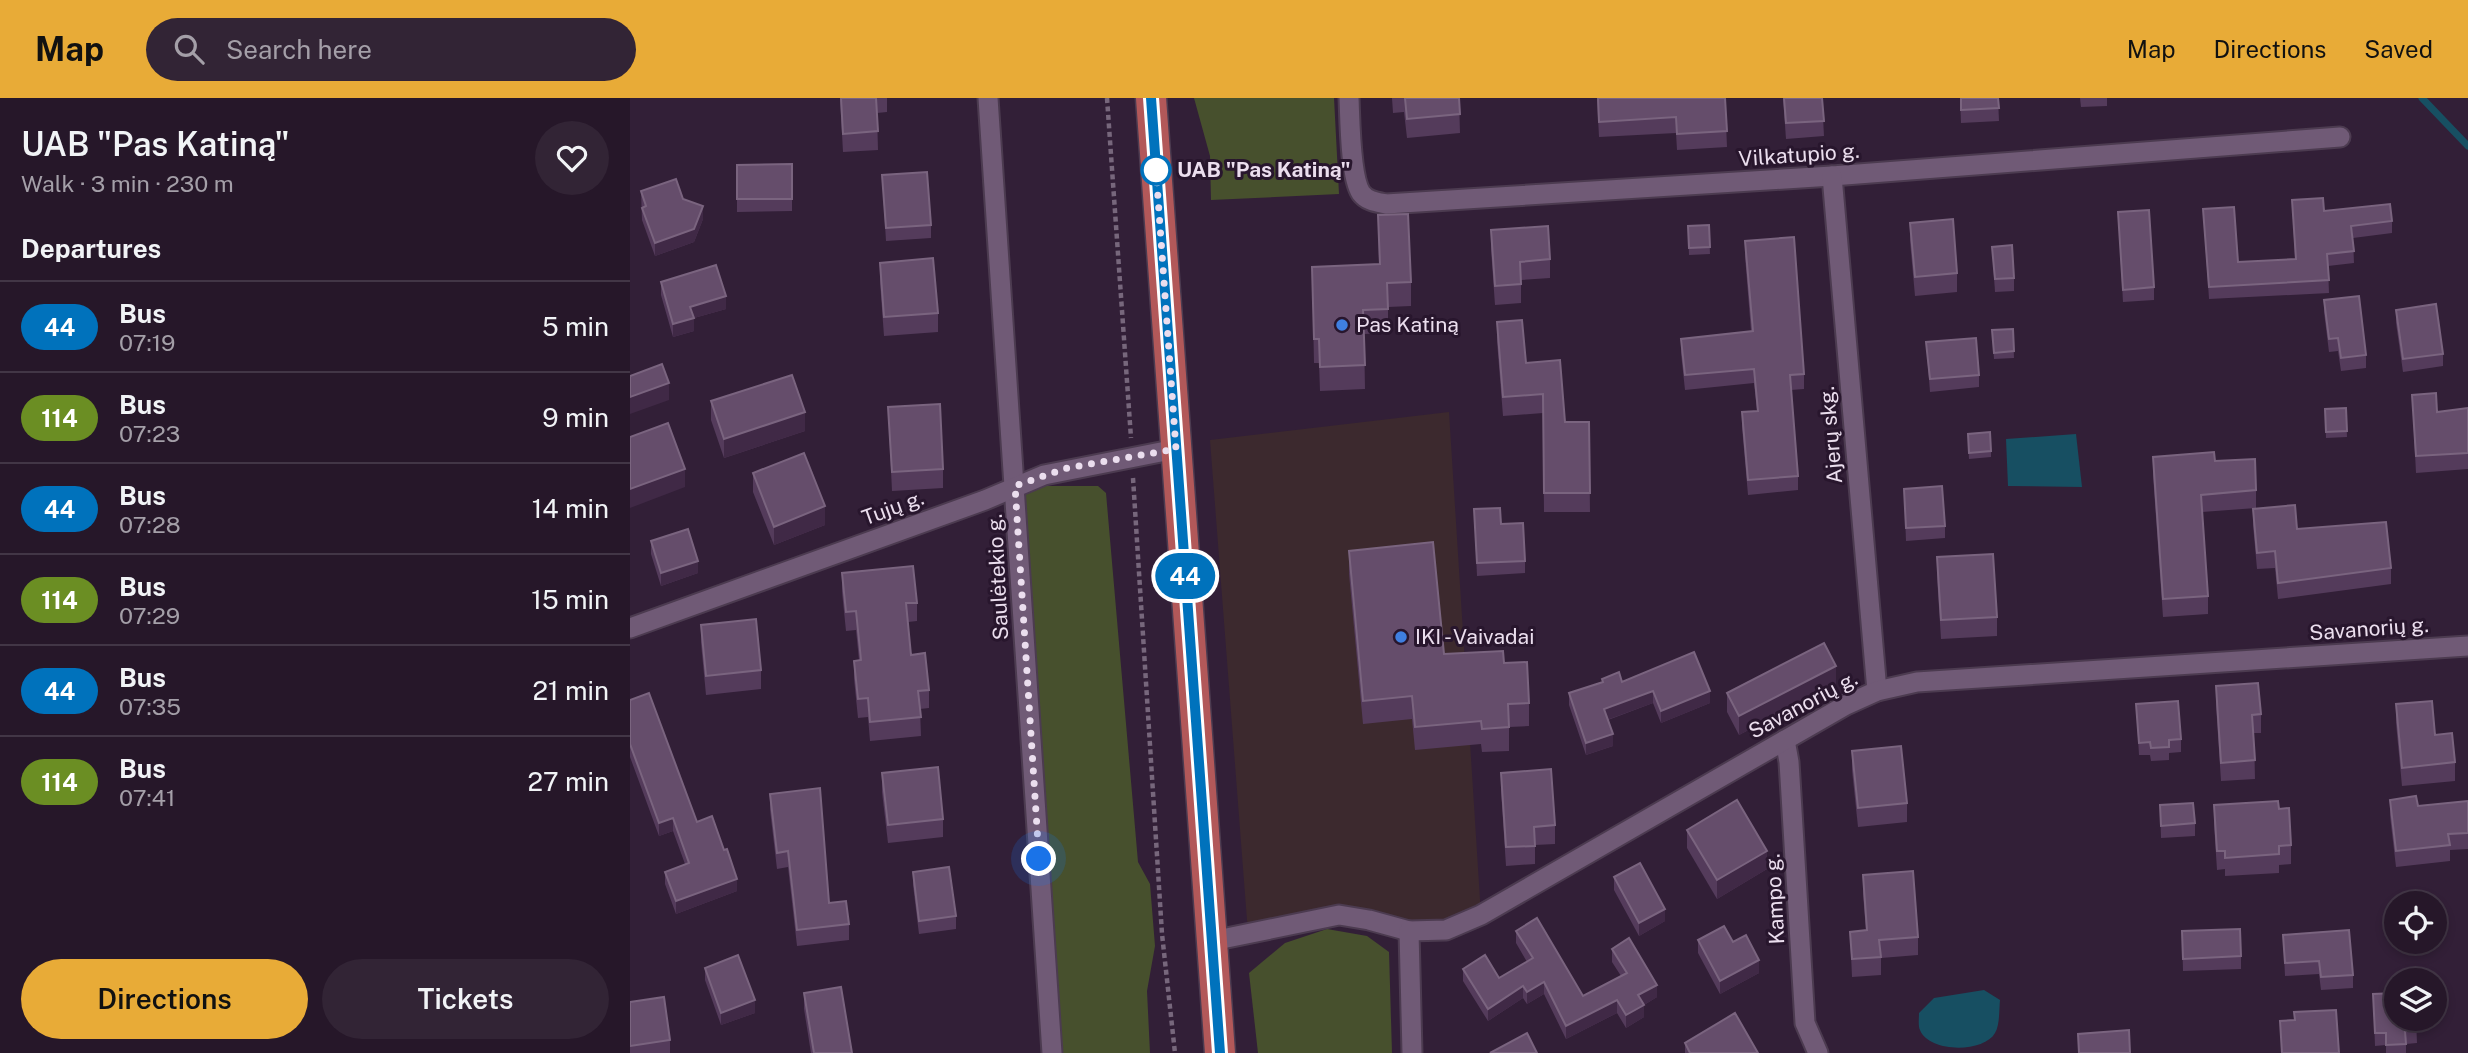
<!DOCTYPE html>
<html lang="en">
<head>
<meta charset="utf-8">
<style>
	:root { --surface:#261729; --page:#322435; --text:#f1f3f6; --muted:#a49fa8; --line:#423646; --accent:#e8ab37 }
	body { margin:0; font-family:"Public Sans",sans-serif; background:var(--page); color:var(--text); height:100vh; display:flex; flex-direction:column; font-size:26px; white-space:nowrap }
	* { box-sizing:border-box; margin:0 }
	p { font-size:23px; color:var(--muted) }
	.icon { flex:none; width:38px; height:38px; fill:none; stroke:currentColor; stroke-width:2; stroke-linecap:round; stroke-linejoin:round }
	.map { position:relative; flex:1; overflow:hidden }
	.sheet { display:flex; flex-direction:column; background:var(--surface); width:630px }
	.sheet>* { flex:none }
	.badge { padding:0 14px; border-radius:23px; font-size:24px; line-height:46px }
	.fabs { position:absolute; left:1754px; top:793px; display:grid; gap:14px }
	.fabs a { display:grid; place-items:center; width:63px; height:63px; border-radius:50%; background:var(--surface); box-shadow:0 4px 10px #0003,0 0 0 2px var(--line); font-size:35px }
	.you { position:absolute; width:35px; height:35px; margin:-18px; border:5px solid #fff; border-radius:50%; background:#1a73e8; box-shadow:0 0 0 10px #1a73e833 }
	.map>.badge { position:absolute; translate:-50% -50%; box-shadow:0 0 0 4px #fff }
	h2 { padding:0 21px; font-size:26px; line-height:63px }
	.round { display:grid; place-items:center; flex:none; width:74px; height:74px; border-radius:37px; background:var(--page) }
	.headline { display:flex; align-items:center; justify-content:space-between; height:119px; padding:0 21px }
	h1 { font-size:33px; font-weight:600; line-height:52px }
	.button { display:flex; gap:14px; margin-top:auto; padding:14px 21px }
	.button a { flex:1; height:80px; border-radius:42px; background:var(--accent); color:#111; font-size:28px; font-weight:600; line-height:80px; text-align:center }
	.button a+a { background:var(--page); color:var(--text) }
	ul { padding:0; list-style:none }
	li { display:flex; align-items:center; gap:21px; height:91px; padding:0 21px; border-top:2px solid var(--line) }
	li div { flex:1 }
	li b { display:block; font-size:26px }
	li em { font-style:normal }
	li .badge { min-width:77px; font-weight:700; text-align:center }
	header { display:flex; align-items:center; gap:42px; box-sizing:border-box; height:98px; padding:0 35px; background:var(--accent); color:#111 }
	header strong { font-size:33px }
	nav { display:flex; gap:38px; margin-inline-start:auto; font-size:24px }
	.search { width:490px; height:63px; background:var(--page); display:flex; align-items:center; gap:18px; box-sizing:border-box; padding:0 24px; border-radius:38px; color:var(--muted); font-size:26px }
	main { display:flex; flex:1; min-height:0 }
	.map>svg:first-child { display:block }
	.commercial { fill:#3c292e }
	.green { fill:#47502d }
	.water { fill:#174f62 }
	.lines { fill:none; stroke-linecap:round; stroke-linejoin:round }
	.stream { stroke:#174f62; stroke-width:7 }
	.street-casing { stroke:#4c3b50; stroke-width:23 }
	.primary-casing { stroke:#4c3b50; stroke-width:33 }
	.path { stroke:#77677c; stroke-width:4.5; stroke-dasharray:5 3.5; stroke-linecap:butt }
	.street { stroke:#705a76; stroke-width:19 }
	.primary { stroke:#b25859; stroke-width:30 }
	.wall { fill:#543b5b }
	.shaded-wall { fill:#402946 }
	.building { fill:#654d6b; stroke:#7a647f; stroke-width:2 }
	.line-casing { stroke:#fff; stroke-width:16 }
	.line { stroke:#0072bc; stroke-width:10 }
	.walk { stroke:#ebdeee; stroke-width:7; stroke-dasharray:0 12.6 }
	.stop-dot { fill:#fff; stroke:#0072bc; stroke-width:3.5 }
	.shop-dot { fill:#3f7fe0; stroke:#28162d; stroke-width:2.5 }
	.labels { text-anchor:middle; stroke-width:6; stroke-linejoin:round; paint-order:stroke }
	.street-label { font-size:21px; fill:#ebdeee; stroke:#28162d }
	.stop-label { font-size:21px; font-weight:bold; fill:#ebdeee; stroke:#28162d; text-anchor:start }
	.poi-label { font-size:21px; fill:#ebdeee; stroke:#28162d; text-anchor:start }
</style>
</head>
<body>
<header>
<strong>Map</strong>
<div class="search"><svg class="icon" aria-label="search" viewBox="0 0 24 24"><circle cx="10" cy="10" r="6"/><path d="M15 15l6 6"/></svg>Search here</div>
<nav><a>Map</a><a>Directions</a><a>Saved</a></nav>
</header>
<main>
<section class="sheet">
<div class="headline"><div><h1>UAB &quot;Pas Katiną&quot;</h1><p>Walk · 3 min · 230 m</p></div><a class="round"><svg class="icon" aria-label="heart" viewBox="0 0 24 24"><path d="M12 20l-8-8c-3-5 5-10 8-4 3-6 11-1 8 4z"/></svg></a></div>
<h2>Departures</h2>
<ul>
<li><span class="badge" style="background:#0072bc;color:#fff">44</span><div><b>Bus</b><p>07:19</p></div><em>5 min</em></li>
<li><span class="badge" style="background:#6b8e23;color:#fff">114</span><div><b>Bus</b><p>07:23</p></div><em>9 min</em></li>
<li><span class="badge" style="background:#0072bc;color:#fff">44</span><div><b>Bus</b><p>07:28</p></div><em>14 min</em></li>
<li><span class="badge" style="background:#6b8e23;color:#fff">114</span><div><b>Bus</b><p>07:29</p></div><em>15 min</em></li>
<li><span class="badge" style="background:#0072bc;color:#fff">44</span><div><b>Bus</b><p>07:35</p></div><em>21 min</em></li>
<li><span class="badge" style="background:#6b8e23;color:#fff">114</span><div><b>Bus</b><p>07:41</p></div><em>27 min</em></li>
</ul>
<div class="button"><a>Directions</a><a>Tickets</a></div>
</section>
<div class="map">
<svg width="1838" height="955" viewBox="0 0 1838 955">
	<rect width="100%" height="100%" fill="#321f37"/>
	<polygon class="commercial" points="819,314 851,817 816,832 739,822 618,835 580,342"/>
	<g class="green">
		<polygon points="564,0 704,0 709,96 581,102 580,58"/>
		<polygon points="385,388 468,388 476,395 508,764 520,786 525,848 517,893 520,955 422,955"/>
		<polygon points="697,831 737,838 759,854 762,955 628,955 619,875 655,845"/>
	</g>
	<g class="water">
		<polygon points="1446,336 1452,389 1378,388 1376,341"/>
		<path d="M1354,892l16,10c-1,9 0,25 -5,33 -11,20 -66,20 -75,-3 -2,-4 -1,-12 -1,-17l15,-15z"/>
	</g>
	<g class="lines">
		<polyline class="stream" points="1792,0 1838,48"/>
		<g class="street-casing">
			<g id="street">
				<polyline points="358,0 422,955"/>
				<path d="M719,0c1,21 1,78 12,95 6,8 15,9 25,11l446,-28 508,-39"/>
				<polyline points="1202,78 1247,593"/>
				<polyline points="0,530 355,402 414,377 546,351"/>
				<polyline points="1155,642 1159,664 1175,925 1188,955"/>
				<polyline points="582,843 709,817 739,822 779,833"/>
				<polyline points="782,955 779,833 816,832 851,817 1216,607 1247,593 1287,584 1838,548"/>
			</g>
		</g>
		<g class="primary-casing">
			<polyline id="primary" points="521,0 590,955"/>
		</g>
		<g class="path">
			<polyline points="477,0 501,340"/>
			<polyline points="503,380 532,836 545,955"/>
		</g>
		<use href="#street" class="street"/>
		<use href="#primary" class="primary"/>
	</g>
	<g class="wall">
		<polygon points="210,0 257,0 257,14 247,15 248,52 213,54"/>
		<polygon points="762,0 829,0 830,35 777,40 774,14 763,15"/>
		<polygon points="967,0 1095,0 1097,49 1047,52 1046,35 969,39"/>
		<polygon points="1153,0 1192,0 1194,38 1156,41"/>
		<polygon points="1330,0 1368,0 1369,23 1331,25"/>
		<polygon points="1450,0 1477,0 1477,8 1451,9"/>
		<polygon points="162,66 162,113 107,114 107,67"/>
		<polygon points="252,77 301,127 301,140 256,143"/>
		<polygon points="11,93 53,101 73,121 64,144 25,158 12,122"/>
		<polygon points="1662,102 1694,113 1762,123 1762,135 1723,140 1724,165 1698,168 1699,195 1579,201 1573,111 1608,164 1665,161"/>
		<polygon points="1488,114 1524,189 1524,202 1493,204"/>
		<polygon points="748,117 781,184 781,208 758,209 758,235 734,236 735,291 690,293 689,265 684,265 682,169 749,166"/>
		<polygon points="1280,125 1327,175 1327,194 1285,198 1280,143"/>
		<polygon points="1079,127 1080,156 1059,157 1058,128"/>
		<polygon points="861,132 920,161 920,180 891,182 891,205 865,207 861,151"/>
		<polygon points="1115,143 1174,276 1174,291 1161,292 1168,378 1168,392 1118,397 1112,329 1112,314 1127,313 1124,285 1055,292 1051,255 1051,241 1121,233 1115,158"/>
		<polygon points="1362,149 1384,180 1384,193 1365,194"/>
		<polygon points="250,165 308,215 308,234 254,238 250,184"/>
		<polygon points="31,184 96,211 64,220 64,233 43,239 31,197"/>
		<polygon points="1694,202 1736,257 1736,270 1711,273 1708,253 1699,254 1694,214"/>
		<polygon points="1766,212 1813,256 1813,268 1773,274 1766,225"/>
		<polygon points="867,224 896,265 935,324 959,324 960,414 914,414 913,315 873,318 867,243"/>
		<polygon points="1383,231 1384,260 1364,261 1362,232"/>
		<polygon points="1296,244 1349,277 1349,289 1300,294"/>
		<polygon points="1782,297 1807,314 1838,310 1838,371 1786,375"/>
		<polygon points="81,303 175,333 94,360 81,322"/>
		<polygon points="258,309 313,371 313,390 262,393"/>
		<polygon points="1716,310 1717,339 1696,340 1695,311"/>
		<polygon points="1338,342 1361,353 1361,359 1339,361"/>
		<polygon points="1523,359 1585,363 1626,392 1626,410 1572,414 1578,498 1578,516 1533,519 1523,377"/>
		<polygon points="123,375 195,427 144,447 123,394"/>
		<polygon points="1274,391 1315,428 1315,440 1276,443"/>
		<polygon points="844,411 871,426 895,463 895,475 847,478"/>
		<polygon points="1623,411 1667,431 1761,470 1761,486 1648,501 1645,470 1627,471 1623,427"/>
		<polygon points="21,443 68,475 31,488 21,456"/>
		<polygon points="719,453 814,556 874,565 899,605 899,628 879,629 879,653 852,654 851,646 785,652 782,621 733,626 719,476"/>
		<polygon points="1307,459 1367,519 1367,538 1311,541 1307,478"/>
		<polygon points="212,475 287,505 287,523 278,524 281,557 299,592 299,610 290,611 291,638 240,643 238,619 228,620 224,581 224,563 229,562 226,532 216,533 212,494"/>
		<polygon points="71,527 131,572 131,591 76,597 71,545"/>
		<polygon points="972,581 992,584 1080,605 1031,625 1023,605 978,622 983,648 956,657 939,607 939,595 972,585"/>
		<polygon points="1206,586 1109,637 1097,614 1097,595"/>
		<polygon points="1586,588 1631,616 1631,635 1624,635 1625,681 1591,683 1586,607"/>
		<polygon points="0,602 67,724 107,793 46,816 35,786 35,774 55,766 43,733 29,738 0,659"/>
		<polygon points="1506,606 1551,641 1551,654 1539,655 1539,662 1521,663 1520,657 1509,657"/>
		<polygon points="1766,606 1825,664 1825,683 1772,688 1766,625"/>
		<polygon points="1222,653 1277,705 1277,724 1228,729 1222,672"/>
		<polygon points="252,675 313,721 313,739 258,745 252,694"/>
		<polygon points="871,675 925,727 925,746 905,747 905,766 876,768 871,693"/>
		<polygon points="140,696 199,805 219,826 219,842 167,848 158,769 147,771 140,712"/>
		<polygon points="1760,702 1788,708 1838,703 1838,751 1820,752 1820,763 1766,769 1760,718"/>
		<polygon points="1530,707 1565,725 1565,738 1531,740"/>
		<polygon points="1584,707 1649,711 1661,747 1661,766 1649,767 1649,775 1595,778 1595,771 1587,772 1584,726"/>
		<polygon points="1057,732 1137,771 1087,801 1057,750"/>
		<polygon points="283,774 326,818 326,831 289,836 283,787"/>
		<polygon points="1233,777 1288,839 1288,857 1251,860 1251,877 1222,879 1220,834 1236,833 1233,796"/>
		<polygon points="984,779 1035,823 1009,838 984,792"/>
		<polygon points="886,833 953,898 991,878 982,864 982,851 1027,899 1014,907 1014,919 996,930 987,915 936,941 914,896 897,906 893,900 858,923 833,883 833,871 869,880 897,864 886,845"/>
		<polygon points="1552,833 1611,858 1611,871 1553,873"/>
		<polygon points="1653,837 1723,877 1723,890 1691,892 1689,876 1655,878"/>
		<polygon points="1068,842 1103,844 1129,875 1090,896 1068,855"/>
		<polygon points="75,870 125,915 91,927 75,882"/>
		<polygon points="174,895 222,955 181,955 174,911"/>
		<polygon points="1743,896 1766,920 1786,920 1787,945 1776,946 1776,955 1756,955 1756,947 1745,948"/>
		<polygon points="0,904 40,942 40,955 0,955"/>
		<polygon points="1055,945 1128,955 1055,955"/>
	</g>
	<g class="shaded-wall">
		<polygon points="73,108 73,121 64,144 25,158 25,145"/>
		<polygon points="96,198 96,211 64,220 64,233 43,239 43,226 60,209"/>
		<polygon points="39,285 39,302 0,316 0,299"/>
		<polygon points="175,314 175,333 94,360 94,341"/>
		<polygon points="55,371 55,389 0,410 0,391"/>
		<polygon points="195,408 195,427 144,447 144,429"/>
		<polygon points="68,463 68,475 31,488 31,475"/>
		<polygon points="1206,568 1206,586 1109,637 1109,618"/>
		<polygon points="1023,593 1023,605 974,623 974,611"/>
		<polygon points="1080,593 1080,605 1031,625 1031,613"/>
		<polygon points="983,636 983,648 956,657 956,645"/>
		<polygon points="43,720 43,733 29,738 29,725"/>
		<polygon points="1137,753 1137,771 1087,801 1087,782"/>
		<polygon points="107,781 107,793 46,816 46,803"/>
		<polygon points="1035,811 1035,823 1009,838 1009,825"/>
		<polygon points="1129,862 1129,875 1090,896 1090,883"/>
		<polygon points="914,884 914,896 897,906 897,894"/>
		<polygon points="1027,887 1027,899 1014,907 1014,919 996,930 996,917 1008,897"/>
		<polygon points="893,888 893,900 858,923 858,911"/>
		<polygon points="125,902 125,915 91,927 91,915"/>
		<polygon points="987,902 987,915 936,941 936,928"/>
	</g>
	<g class="building">
		<polygon points="211,0 246,0 248,33 213,36"/>
		<polygon points="775,0 829,0 830,16 777,21"/>
		<polygon points="968,0 1095,0 1097,33 1047,36 1046,19 969,24"/>
		<polygon points="1154,0 1192,0 1194,23 1156,25"/>
		<polygon points="1331,0 1368,0 1369,10 1331,12"/>
		<polygon points="162,66 162,101 107,101 107,67"/>
		<polygon points="297,74 301,127 256,130 252,77"/>
		<polygon points="46,81 53,101 73,108 64,131 25,145 12,110 16,108 11,93"/>
		<polygon points="1693,100 1694,113 1760,106 1762,123 1721,128 1724,153 1697,156 1699,182 1579,189 1573,111 1604,109 1608,164 1666,161 1662,102"/>
		<polygon points="1519,112 1524,189 1493,192 1488,114"/>
		<polygon points="778,116 781,184 757,185 758,211 733,212 735,267 690,269 689,241 684,241 682,169 750,166 748,117"/>
		<polygon points="1323,121 1327,175 1285,179 1280,125"/>
		<polygon points="1079,127 1080,149 1059,150 1058,128"/>
		<polygon points="918,128 920,161 890,164 891,186 865,188 861,132"/>
		<polygon points="1164,139 1174,276 1160,277 1168,378 1118,382 1112,314 1128,313 1124,271 1055,277 1051,241 1123,233 1115,143"/>
		<polygon points="1382,147 1384,180 1365,181 1362,149"/>
		<polygon points="303,160 308,215 254,219 250,165"/>
		<polygon points="86,167 96,198 60,209 64,220 43,226 31,184"/>
		<polygon points="1729,198 1736,257 1711,260 1708,240 1699,241 1694,202"/>
		<polygon points="1806,206 1813,256 1773,261 1766,212"/>
		<polygon points="892,222 896,265 930,262 935,324 959,324 960,395 914,395 913,296 873,299 867,224"/>
		<polygon points="1383,231 1384,253 1364,255 1362,232"/>
		<polygon points="1346,240 1349,277 1300,281 1296,244"/>
		<polygon points="32,266 39,285 0,299 0,278"/>
		<polygon points="162,277 175,314 94,341 81,303"/>
		<polygon points="1806,295 1807,314 1838,310 1838,355 1786,358 1782,297"/>
		<polygon points="310,306 313,371 262,374 258,309"/>
		<polygon points="1716,310 1717,333 1696,334 1695,311"/>
		<polygon points="38,325 55,371 0,391 0,339"/>
		<polygon points="1360,334 1361,353 1339,355 1338,336"/>
		<polygon points="1584,354 1585,363 1625,361 1626,392 1571,397 1578,498 1533,501 1523,359"/>
		<polygon points="174,355 195,408 144,429 123,375"/>
		<polygon points="1312,388 1315,428 1276,430 1274,391"/>
		<polygon points="1665,407 1667,431 1756,424 1761,470 1648,485 1645,453 1627,455 1623,411"/>
		<polygon points="870,410 871,426 893,425 895,463 847,465 844,411"/>
		<polygon points="58,431 68,463 31,475 21,443"/>
		<polygon points="803,444 814,556 873,553 874,565 897,564 899,605 878,606 879,629 852,631 851,623 785,629 782,598 733,603 719,453"/>
		<polygon points="1363,456 1367,519 1311,522 1307,459"/>
		<polygon points="283,468 287,505 276,505 281,557 295,555 299,592 288,593 291,619 240,624 238,600 228,601 224,563 231,562 226,513 216,514 212,475"/>
		<polygon points="126,521 131,572 76,578 71,527"/>
		<polygon points="1194,545 1206,568 1109,618 1097,595"/>
		<polygon points="1064,554 1080,593 1031,613 1023,593 974,611 983,636 956,645 939,595 973,584 972,581 989,574 992,584"/>
		<polygon points="1628,585 1631,616 1622,617 1625,662 1591,665 1586,588"/>
		<polygon points="19,595 67,724 82,718 94,752 97,751 107,781 46,803 35,774 59,765 43,720 29,725 0,646 0,602"/>
		<polygon points="1548,603 1551,641 1539,642 1539,649 1521,650 1520,644 1509,645 1506,606"/>
		<polygon points="1802,603 1805,637 1822,635 1825,664 1772,670 1766,606"/>
		<polygon points="1271,648 1277,705 1228,710 1222,653"/>
		<polygon points="308,669 313,721 258,727 252,675"/>
		<polygon points="921,671 925,727 904,729 905,748 876,749 871,675"/>
		<polygon points="190,690 199,805 216,803 219,826 167,832 158,753 147,755 140,696"/>
		<polygon points="1786,698 1788,708 1838,703 1838,735 1818,736 1820,747 1766,753 1760,702"/>
		<polygon points="1107,702 1137,753 1087,782 1057,732"/>
		<polygon points="1648,703 1649,711 1659,710 1661,747 1649,748 1649,756 1595,760 1595,753 1587,753 1584,707"/>
		<polygon points="1563,705 1565,725 1531,728 1530,707"/>
		<polygon points="1010,765 1035,811 1009,825 984,779"/>
		<polygon points="319,769 326,818 289,823 283,774"/>
		<polygon points="1283,773 1288,839 1249,842 1251,859 1222,861 1220,834 1237,832 1233,777"/>
		<polygon points="907,820 953,898 997,875 982,851 999,840 1027,887 1008,897 1014,907 996,917 987,902 936,928 914,884 897,894 893,888 858,911 833,871 855,857 869,880 903,860 886,833"/>
		<polygon points="1094,828 1103,844 1116,837 1129,862 1090,883 1068,842"/>
		<polygon points="1610,831 1611,858 1553,861 1552,833"/>
		<polygon points="1719,832 1723,877 1691,879 1689,863 1655,865 1653,837"/>
		<polygon points="108,857 125,902 91,915 75,870"/>
		<polygon points="211,889 222,955 184,955 174,895"/>
		<polygon points="1766,895 1766,920 1786,920 1787,933 1775,933 1776,946 1756,947 1756,935 1745,935 1743,896"/>
		<polygon points="34,899 40,942 0,948 0,904"/>
		<polygon points="1706,912 1709,955 1652,955 1650,923 1665,922 1664,914"/>
		<polygon points="1105,915 1128,955 1060,955 1055,945"/>
		<polygon points="1499,932 1500,955 1449,955 1448,936"/>
		<polygon points="897,935 907,955 860,955"/>
	</g>
	<g class="lines">
		<g class="line-casing">
			<polyline id="line" points="521,0 590,955"/>
		</g>
		<use href="#line" class="line"/>
		<polyline class="walk" points="409,761 385,388 437,370 546,351 526,72"/>
	</g>
	<circle class="stop-dot" cx="526" cy="72" r="14"/>
	<g class="shop-dot">
		<circle cx="712" cy="227" r="7"/>
		<circle cx="771" cy="539" r="7"/>
	</g>
	<g class="labels">
		<g class="street-label">
			<text transform="translate(1169 57) rotate(-4)" y="7">Vilkatupio g.</text>
			<text transform="translate(1201 337) rotate(-95)" y="7">Ajerų skg.</text>
			<text transform="translate(263 410) rotate(-20)" y="7">Tujų g.</text>
			<text transform="translate(368 479) rotate(-93)" y="7">Saulėtekio g.</text>
			<text transform="translate(1739 531) rotate(-4)" y="7">Savanorių g.</text>
			<text transform="translate(1173 607) rotate(-28)" y="7">Savanorių g.</text>
			<text transform="translate(1145 801) rotate(-93)" y="7">Kampo g.</text>
		</g>
		<g class="stop-label">
			<text x="547" y="79">UAB "Pas Katiną"</text>
		</g>
		<g class="poi-label">
			<text x="726" y="234">Pas Katiną</text>
			<text x="785" y="546">IKI - Vaivadai</text>
		</g>
	</g>
</svg>
<div class="fabs">
<a><svg class="icon" aria-label="locate" viewBox="0 0 24 24"><circle cx="12" cy="12" r="6"/><path d="M12 2v4M12 18v4M2 12h4M18 12h4"/></svg></a>
<a><svg class="icon" aria-label="layers" viewBox="0 0 24 24"><path d="M12 4l9 5-9 5-9-5zM3 14l9 5 9-5"/></svg></a>
</div>
<div class="you" style="left:409px;top:761px"></div>
<b class="badge" style="left:555px;top:478px;background:#0072bc;color:#fff">44</b>
</div>
</main>
</body>
</html>
